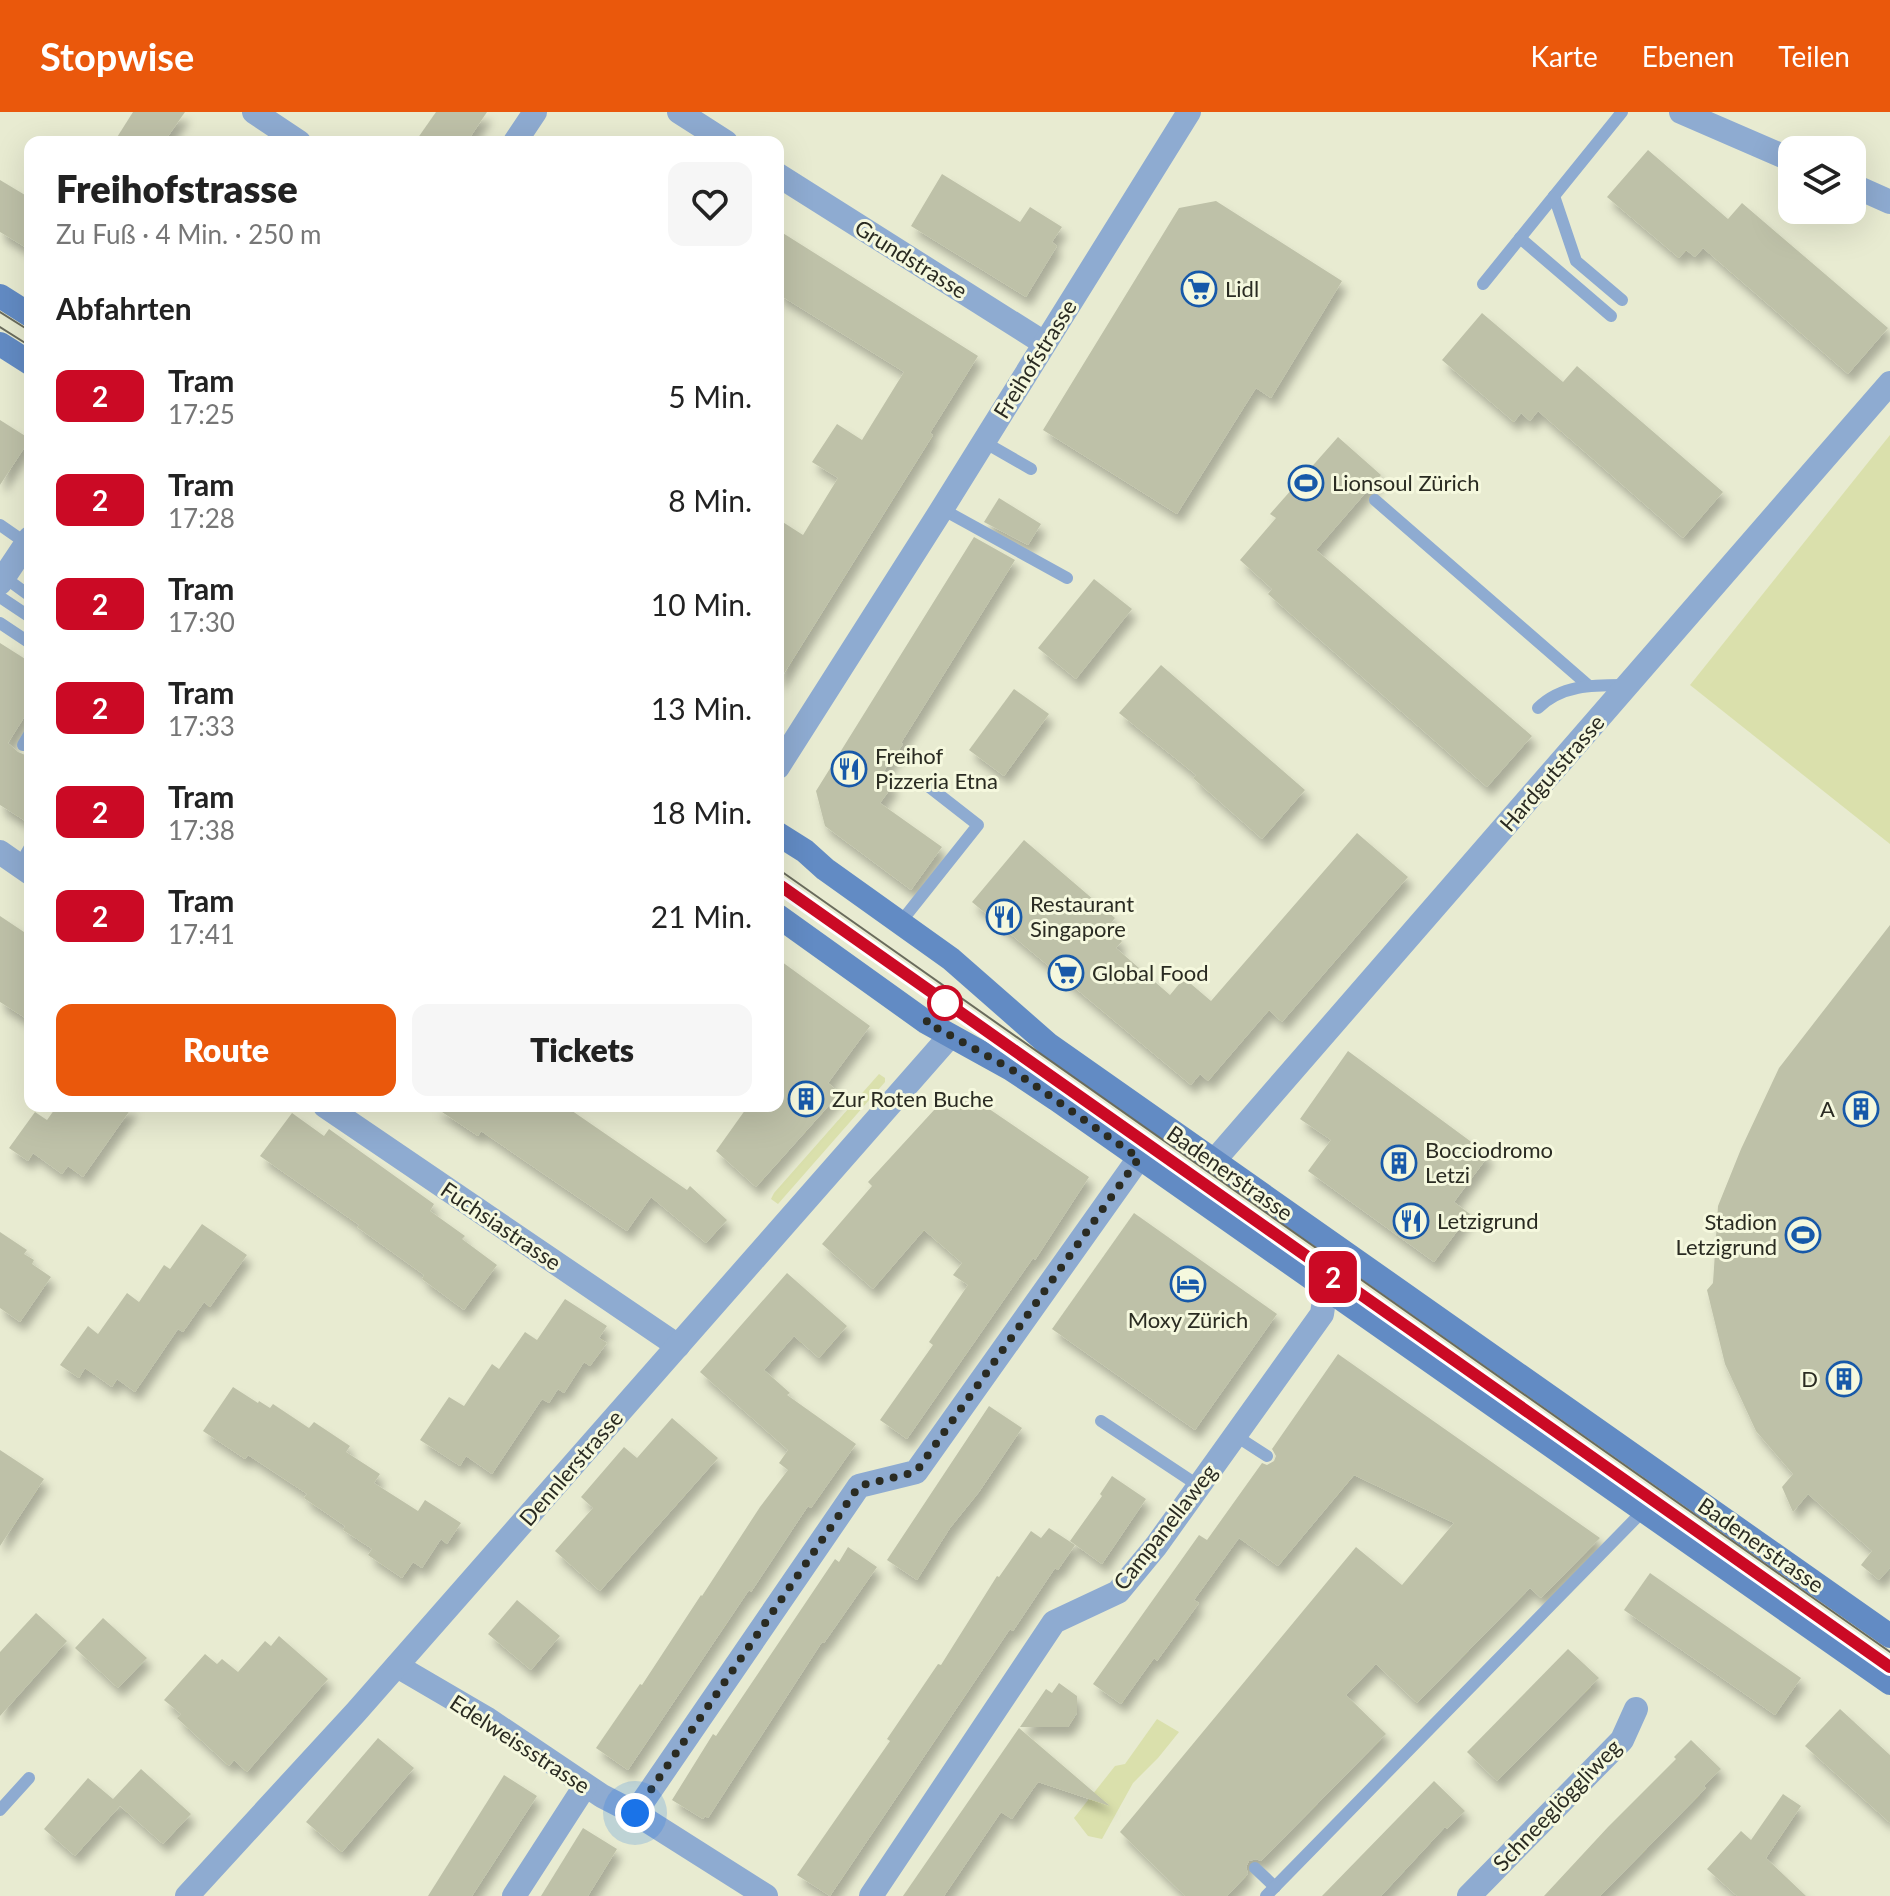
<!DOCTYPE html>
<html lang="de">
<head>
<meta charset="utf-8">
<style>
	:root { --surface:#fff; --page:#f6f6f6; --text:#222; --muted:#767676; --accent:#ea580c }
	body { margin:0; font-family:Lato,sans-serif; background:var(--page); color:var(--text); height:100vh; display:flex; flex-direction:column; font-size:30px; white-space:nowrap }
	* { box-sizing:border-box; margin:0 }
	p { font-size:26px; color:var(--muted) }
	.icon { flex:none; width:44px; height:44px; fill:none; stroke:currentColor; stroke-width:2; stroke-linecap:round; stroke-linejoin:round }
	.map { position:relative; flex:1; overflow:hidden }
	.drawer { position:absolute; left:24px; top:24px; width:760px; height:976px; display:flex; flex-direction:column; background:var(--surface); border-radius:16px; box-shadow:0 8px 32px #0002 }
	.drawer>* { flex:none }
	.badge { padding:0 16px; border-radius:12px; font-size:28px; line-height:52px }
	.tools { position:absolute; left:1778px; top:24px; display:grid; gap:16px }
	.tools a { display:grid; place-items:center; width:88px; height:88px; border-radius:16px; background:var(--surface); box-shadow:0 8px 32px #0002; font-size:40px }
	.you { position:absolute; width:40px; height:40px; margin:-20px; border:6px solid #fff; border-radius:50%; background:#1a73e8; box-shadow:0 0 0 12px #1a73e833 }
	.map>.badge { position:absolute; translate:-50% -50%; box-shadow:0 0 0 4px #fff }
	h2 { padding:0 32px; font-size:30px; line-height:72px }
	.round { display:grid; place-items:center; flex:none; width:84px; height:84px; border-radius:16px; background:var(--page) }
	.overview { display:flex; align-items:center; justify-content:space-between; height:136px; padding:0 32px }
	h1 { font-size:38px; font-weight:800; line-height:60px }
	.cta { display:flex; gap:16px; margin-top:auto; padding:16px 32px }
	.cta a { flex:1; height:92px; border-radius:16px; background:var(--accent); color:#fff; font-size:32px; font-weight:800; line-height:92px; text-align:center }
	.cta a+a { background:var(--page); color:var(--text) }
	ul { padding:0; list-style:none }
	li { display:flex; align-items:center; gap:24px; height:104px; padding:0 32px }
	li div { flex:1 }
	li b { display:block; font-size:30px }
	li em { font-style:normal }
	li .badge { min-width:88px; font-weight:700; text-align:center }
	header { display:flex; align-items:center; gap:48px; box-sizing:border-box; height:112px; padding:0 40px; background:var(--accent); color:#fff }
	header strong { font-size:38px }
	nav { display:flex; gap:44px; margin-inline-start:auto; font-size:28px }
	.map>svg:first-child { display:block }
	.green { fill:#dae0ac }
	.building { fill:#bec1a8; filter:url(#shadow) }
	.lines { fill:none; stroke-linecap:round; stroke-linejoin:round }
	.lane { stroke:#8eabd1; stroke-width:12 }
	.street { stroke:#8eabd1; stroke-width:24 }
	.secondary { stroke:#628bc4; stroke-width:24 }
	.tram { stroke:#6a6c5d; stroke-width:2 }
	.line-casing { stroke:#fff; stroke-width:18 }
	.line { stroke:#cb0a25; stroke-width:12 }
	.walk { stroke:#2a2b22; stroke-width:8; stroke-dasharray:0 14.4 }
	.stop-dot { fill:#fff; stroke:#cb0a25; stroke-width:4 }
	.labels { text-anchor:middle; stroke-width:6; stroke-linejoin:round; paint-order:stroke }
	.street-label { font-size:22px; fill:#2a2b22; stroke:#f5f8de }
	.poi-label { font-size:22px; fill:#2a2b22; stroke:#f5f8de; text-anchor:start }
</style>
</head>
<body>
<header>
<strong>Stopwise</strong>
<nav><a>Karte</a><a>Ebenen</a><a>Teilen</a></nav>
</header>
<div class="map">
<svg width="1890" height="1784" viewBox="0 0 1890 1784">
	<defs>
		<filter id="shadow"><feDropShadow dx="5" dy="9" stdDeviation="4" flood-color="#0004"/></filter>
	</defs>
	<rect width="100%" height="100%" fill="#e8ebd1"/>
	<g class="green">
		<polygon points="1890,323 1890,732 1690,573"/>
		<polygon points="879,962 885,966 885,970 778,1092 771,1087 774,1081"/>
		<polygon points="1157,1607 1179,1620 1158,1646 1133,1671 1102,1727 1088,1724 1074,1706 1115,1654 1125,1652"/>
	</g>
	<g class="building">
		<polygon points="133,0 185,0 164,30 114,30"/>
		<polygon points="436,0 487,0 467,30 415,30"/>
		<polygon points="1648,38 1728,107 1742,91 1888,216 1848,262 1703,136 1695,145 1686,138 1679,146 1607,85"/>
		<polygon points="942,62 1020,110 1030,95 1062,115 1052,130 1057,134 1026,185 911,114"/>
		<polygon points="0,68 30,86 30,138 0,120"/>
		<polygon points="1216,89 1342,169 1271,286 1256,276 1177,402 1043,318 1179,96"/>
		<polygon points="778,118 978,244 930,321 933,323 778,571 778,407 803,423 838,366 812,350 837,312 862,328 904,260 778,182"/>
		<polygon points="1482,201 1563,270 1577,254 1723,380 1683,426 1538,299 1530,309 1521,301 1514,310 1442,248"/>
		<polygon points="0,308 30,327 0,373"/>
		<polygon points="1338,325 1381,363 1316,438 1532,624 1487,675 1268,482 1272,477 1240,448 1276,406 1270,402"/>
		<polygon points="999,386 1041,412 1028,433 984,410"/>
		<polygon points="974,425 1015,448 901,631 903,632 881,663 894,672 880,691 942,735 911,778 825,714 816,679"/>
		<polygon points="1094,467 1132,497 1076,567 1038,536"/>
		<polygon points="0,531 30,550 30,596 8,631 18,640 30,645 30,712 0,693"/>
		<polygon points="1161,553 1305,678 1262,727 1193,666 1196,663 1119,601"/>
		<polygon points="1014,577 1049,602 1004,664 969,638"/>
		<polygon points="1357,721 1408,765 1282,910 1269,898 1208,969 1200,962 1191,973 972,790 1024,728 1115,806 1107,816 1122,829 1116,836 1170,883 1184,866 1211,889"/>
		<polygon points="0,804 30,824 30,909 0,890"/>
		<polygon points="1890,813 1890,1456 1879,1468 1861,1453 1872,1439 1808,1382 1793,1400 1782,1375 1793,1362 1756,1319 1725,1252 1707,1178 1713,1171 1718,1094 1741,1037 1779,956"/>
		<polygon points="778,847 870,914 828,971 840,981 756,1075 716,1039 748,994 778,994"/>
		<polygon points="1348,939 1489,1043 1454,1090 1470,1102 1434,1150 1308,1059 1331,1028 1300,1007"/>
		<polygon points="946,985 952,991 976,988 1089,1065 1035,1148 1033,1146 907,1327 880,1308 933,1233 929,1230 968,1173 953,1163 962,1151 924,1118 873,1177 822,1132 872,1074 868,1070"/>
		<polygon points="57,994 133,994 83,1065 68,1054 62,1062 33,1041 28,1049 9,1036 35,1000 47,1008"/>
		<polygon points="433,994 565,994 687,1078 690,1074 727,1108 706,1131 651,1085 627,1119 481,1019 478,1024"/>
		<polygon points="292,1001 324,1024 329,1017 434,1092 430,1099 465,1124 462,1127 497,1153 464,1198 422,1167 424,1163 357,1115 359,1113 260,1044"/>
		<polygon points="1134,1101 1277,1202 1195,1318 1052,1217"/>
		<polygon points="202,1112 247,1143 210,1195 204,1190 183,1220 178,1217 135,1280 117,1267 112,1275 85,1256 79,1266 60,1253 88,1214 98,1222 127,1181 139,1190 164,1153 170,1157"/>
		<polygon points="0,1120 27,1138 24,1142 34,1148 32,1152 51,1165 20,1210 0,1196"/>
		<polygon points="787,1161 847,1214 819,1246 794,1224 764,1258 790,1281 787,1283 856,1332 811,1396 808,1394 751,1480 749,1478 628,1658 596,1636 640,1572 642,1573 701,1483 702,1484 760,1395 788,1358 779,1351 788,1338 700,1260"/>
		<polygon points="565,1187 607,1214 599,1226 607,1231 590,1254 584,1250 564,1281 558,1277 549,1291 542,1287 492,1362 466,1344 460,1354 420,1328 449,1285 464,1294 492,1252 499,1257 525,1220 537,1228"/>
		<polygon points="1338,1242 1600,1426 1541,1486 1530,1476 1417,1591 1376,1552 1346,1583 1386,1622 1261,1749 1256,1747 1249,1749 1246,1755 1248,1762 1227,1784 1185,1784 1120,1720 1356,1435 1402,1473 1454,1411 1354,1363 1278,1454 1239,1426 1194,1488 1199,1491 1157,1549 1154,1546 1121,1592 1093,1572 1199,1423 1207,1428 1262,1351 1267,1353 1274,1349 1276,1344 1272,1337"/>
		<polygon points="233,1275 258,1291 259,1289 270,1296 273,1292 309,1316 314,1310 350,1334 346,1340 380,1362 374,1371 418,1399 425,1388 461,1411 447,1432 441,1427 422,1456 413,1450 402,1466 368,1443 372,1437 343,1418 345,1414 304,1386 307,1382 248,1343 245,1347 203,1319"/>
		<polygon points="989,1294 1022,1316 979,1380 950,1416 917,1468 887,1448"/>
		<polygon points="672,1306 718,1346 600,1479 555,1439 593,1396 581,1385 624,1335 637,1346"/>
		<polygon points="0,1338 44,1367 0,1434"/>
		<polygon points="1112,1364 1146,1387 1102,1452 1070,1429 1102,1384 1100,1382"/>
		<polygon points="1049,1416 1075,1433 1058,1458 1055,1456 1013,1519 1010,1517 830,1784 797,1763 890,1629 887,1627 938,1552 941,1553 997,1464 999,1465 1031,1419 1041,1426"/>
		<polygon points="848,1435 877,1455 824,1531 822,1530 708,1706 705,1704 703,1707 672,1688 713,1622 716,1624 835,1447 839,1450"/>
		<polygon points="1650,1461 1801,1566 1775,1603 1624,1498"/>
		<polygon points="517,1488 560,1524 531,1558 488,1522"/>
		<polygon points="36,1501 67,1529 0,1604 0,1540"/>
		<polygon points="103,1506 147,1546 118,1576 75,1536"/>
		<polygon points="279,1524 328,1567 247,1660 234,1648 229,1654 177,1606 181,1602 164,1588 205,1542 217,1552 222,1547 238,1560 265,1529 271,1534"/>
		<polygon points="1568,1537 1599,1566 1497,1669 1467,1640"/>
		<polygon points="1059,1571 1077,1584 1077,1601 1068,1615 1020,1615 1046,1577 1052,1581"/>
		<polygon points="1840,1597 1890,1643 1890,1711 1805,1634"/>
		<polygon points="1019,1616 1110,1694 1038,1670 1012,1707 1001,1700 944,1784 903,1784"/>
		<polygon points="378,1626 414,1656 342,1740 306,1710"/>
		<polygon points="1691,1628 1721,1657 1704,1674 1706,1676 1600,1784 1544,1784 1608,1715 1676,1647 1674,1645"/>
		<polygon points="141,1657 191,1702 163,1732 120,1694 75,1744 44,1717 88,1666 113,1687"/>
		<polygon points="504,1663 537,1684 472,1784 428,1784"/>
		<polygon points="1434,1669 1465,1699 1447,1717 1445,1715 1381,1784 1322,1784"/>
		<polygon points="1783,1682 1801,1694 1766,1746 1806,1784 1737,1784 1707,1757 1741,1719 1751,1728"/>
		<polygon points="583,1716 617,1737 588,1784 541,1784"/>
	</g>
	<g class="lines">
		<g class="lane">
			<polyline points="1554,84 1576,149 1622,188"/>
			<polyline points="1520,126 1611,204"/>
			<polyline points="1483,172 1622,0"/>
			<polyline points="984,330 1031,357"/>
			<polyline points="1375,388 1589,574"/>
			<polyline points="942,397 1067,466"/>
			<polyline points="0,413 26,431"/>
			<polyline points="4,465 30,484"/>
			<polyline points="0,485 30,505"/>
			<polyline points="0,511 30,531"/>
			<path d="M1538,596c24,-24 57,-23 89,-23"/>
			<polyline points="23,633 30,621"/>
			<polyline points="19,754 30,735"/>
			<polyline points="900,811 978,713 928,674"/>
			<polyline points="1101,1309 1199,1374"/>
			<polyline points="1236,1324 1267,1344"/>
			<polyline points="0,1698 29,1666"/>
			<polyline points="1255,1756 1275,1775"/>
			<polyline points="1266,1784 1643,1399"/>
		</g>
		<g class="street">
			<polyline points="254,0 299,30"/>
			<polyline points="679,0 726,30"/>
			<polyline points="1681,0 1792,48"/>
			<polyline points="515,30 535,0"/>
			<polyline points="778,63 1044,231"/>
			<polyline points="1852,73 1890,90"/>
			<polyline points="0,471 30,426"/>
			<polyline points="778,655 942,397 1189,0"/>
			<polyline points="0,740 30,761"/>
			<polyline points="325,994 678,1234"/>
			<polyline points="1213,1050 1890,271"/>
			<polyline points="397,1554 486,1606 602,1684 635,1701 766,1784"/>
			<polyline points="635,1701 859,1374 916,1360 1139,1046"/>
			<polyline points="187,1784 356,1600 950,924"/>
			<polyline points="514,1784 585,1674"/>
			<polyline points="871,1784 1054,1510 1118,1480 1156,1434 1322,1202 1324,1188 1330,1180"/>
			<polyline points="1469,1784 1622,1628 1636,1597"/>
		</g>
		<g class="secondary">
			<polyline points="0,184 30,203"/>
			<polyline points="0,232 30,251"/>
			<polyline points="778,722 805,739 825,757 951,847 1048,932 1890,1524"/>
			<polyline points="778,804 926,910 1011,957 1056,987 1890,1571"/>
		</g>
		<g class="tram">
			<polyline points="0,200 30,219"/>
			<polyline points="0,215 30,234"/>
			<polyline points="778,757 1890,1540"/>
			<polyline points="778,772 1890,1555"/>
		</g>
	</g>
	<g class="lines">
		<g class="line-casing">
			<polyline id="line" points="778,772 1890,1555"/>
		</g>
		<use href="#line" class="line"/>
		<polyline class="walk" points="635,1701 859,1374 916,1360 1139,1046 1011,957 926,910 945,891"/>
	</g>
	<defs>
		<g id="supermarket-ring" transform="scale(1.8)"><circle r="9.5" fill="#f5f8de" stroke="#1759a9" stroke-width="1.5"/><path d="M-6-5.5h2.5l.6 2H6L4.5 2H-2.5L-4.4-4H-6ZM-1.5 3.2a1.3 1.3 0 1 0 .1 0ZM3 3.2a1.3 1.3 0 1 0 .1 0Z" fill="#1759a9"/></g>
		<g id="stadium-ring" transform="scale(1.8)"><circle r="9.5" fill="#f5f8de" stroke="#1759a9" stroke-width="1.5"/><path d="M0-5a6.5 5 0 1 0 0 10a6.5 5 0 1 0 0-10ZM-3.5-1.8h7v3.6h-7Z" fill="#1759a9"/></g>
		<g id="restaurant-ring" transform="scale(1.8)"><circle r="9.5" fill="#f5f8de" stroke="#1759a9" stroke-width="1.5"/><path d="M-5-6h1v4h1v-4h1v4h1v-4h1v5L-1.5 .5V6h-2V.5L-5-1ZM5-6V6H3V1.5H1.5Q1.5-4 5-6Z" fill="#1759a9"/></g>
		<g id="building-ring" transform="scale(1.8)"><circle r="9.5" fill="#f5f8de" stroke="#1759a9" stroke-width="1.5"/><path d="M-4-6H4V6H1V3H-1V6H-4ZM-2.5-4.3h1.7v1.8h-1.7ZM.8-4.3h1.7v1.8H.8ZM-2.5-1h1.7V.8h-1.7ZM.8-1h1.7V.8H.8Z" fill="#1759a9"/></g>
		<g id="hotel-ring" transform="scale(1.8)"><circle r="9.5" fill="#f5f8de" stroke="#1759a9" stroke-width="1.5"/><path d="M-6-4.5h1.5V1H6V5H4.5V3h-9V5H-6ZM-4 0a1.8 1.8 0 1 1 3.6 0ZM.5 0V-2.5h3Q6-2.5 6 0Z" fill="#1759a9"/></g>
	</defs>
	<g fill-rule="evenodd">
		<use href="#supermarket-ring" x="1199" y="177"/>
		<use href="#stadium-ring" x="1306" y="371"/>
		<use href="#restaurant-ring" x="849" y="657"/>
		<use href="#restaurant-ring" x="1004" y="805"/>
		<use href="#supermarket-ring" x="1066" y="861"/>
		<use href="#building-ring" x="806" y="987"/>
		<use href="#building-ring" x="1861" y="997"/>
		<use href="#building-ring" x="1399" y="1051"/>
		<use href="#restaurant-ring" x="1411" y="1109"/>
		<use href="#stadium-ring" x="1803" y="1123"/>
		<use href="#hotel-ring" x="1188" y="1172"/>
		<use href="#building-ring" x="1844" y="1267"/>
	</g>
	<circle class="stop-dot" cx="945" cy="891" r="16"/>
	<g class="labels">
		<g class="street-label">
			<text transform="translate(911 147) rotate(32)" y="8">Grundstrasse</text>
			<text transform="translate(1035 247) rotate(-58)" y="8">Freihofstrasse</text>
			<text transform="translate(1552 661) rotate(-49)" y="8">Hardgutstrasse</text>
			<text transform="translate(1230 1061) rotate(35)" y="8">Badenerstrasse</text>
			<text transform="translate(501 1114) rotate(34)" y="8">Fuchsiastrasse</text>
			<text transform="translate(571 1356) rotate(-49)" y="8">Dennlerstrasse</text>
			<text transform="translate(1165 1415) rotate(-52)" y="8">Campanellaweg</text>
			<text transform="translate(1761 1433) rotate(35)" y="8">Badenerstrasse</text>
			<text transform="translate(520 1632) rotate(33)" y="8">Edelweissstrasse</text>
			<text transform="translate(1557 1693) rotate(-46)" y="8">Schneeglöggliweg</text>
		</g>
		<g class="poi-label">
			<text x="1225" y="185">Lidl</text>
			<text x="1332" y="379">Lionsoul Zürich</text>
			<text x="875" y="652">Freihof<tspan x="875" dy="25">Pizzeria Etna</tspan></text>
			<text x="1030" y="800">Restaurant<tspan x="1030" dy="25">Singapore</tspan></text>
			<text x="1092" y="869">Global Food</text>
			<text x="832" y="995">Zur Roten Buche</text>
			<text x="1835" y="1005" text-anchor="end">A</text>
			<text x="1425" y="1046">Bocciodromo<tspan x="1425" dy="25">Letzi</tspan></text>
			<text x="1437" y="1117">Letzigrund</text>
			<text x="1777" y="1118" text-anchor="end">Stadion<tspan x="1777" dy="25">Letzigrund</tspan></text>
			<text x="1188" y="1216" text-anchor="middle">Moxy Zürich</text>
			<text x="1818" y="1275" text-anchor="end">D</text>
		</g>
	</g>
</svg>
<div class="tools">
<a><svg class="icon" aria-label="layers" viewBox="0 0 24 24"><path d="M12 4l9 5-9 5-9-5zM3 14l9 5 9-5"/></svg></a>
</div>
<div class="you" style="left:635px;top:1701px"></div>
<b class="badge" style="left:1333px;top:1165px;background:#cb0a25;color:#fff">2</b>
<section class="drawer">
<div class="overview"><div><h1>Freihofstrasse</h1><p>Zu Fuß · 4 Min. · 250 m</p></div><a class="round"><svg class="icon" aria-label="heart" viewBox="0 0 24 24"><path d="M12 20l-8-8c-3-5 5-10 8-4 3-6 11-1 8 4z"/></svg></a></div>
<h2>Abfahrten</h2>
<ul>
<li><span class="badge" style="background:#cb0a25;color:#fff">2</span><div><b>Tram</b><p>17:25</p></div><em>5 Min.</em></li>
<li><span class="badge" style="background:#cb0a25;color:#fff">2</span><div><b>Tram</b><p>17:28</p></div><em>8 Min.</em></li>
<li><span class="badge" style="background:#cb0a25;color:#fff">2</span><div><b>Tram</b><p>17:30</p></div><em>10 Min.</em></li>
<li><span class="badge" style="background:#cb0a25;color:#fff">2</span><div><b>Tram</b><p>17:33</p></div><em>13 Min.</em></li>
<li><span class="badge" style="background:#cb0a25;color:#fff">2</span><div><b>Tram</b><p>17:38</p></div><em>18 Min.</em></li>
<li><span class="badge" style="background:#cb0a25;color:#fff">2</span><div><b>Tram</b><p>17:41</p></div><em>21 Min.</em></li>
</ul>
<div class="cta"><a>Route</a><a>Tickets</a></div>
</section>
</div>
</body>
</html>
